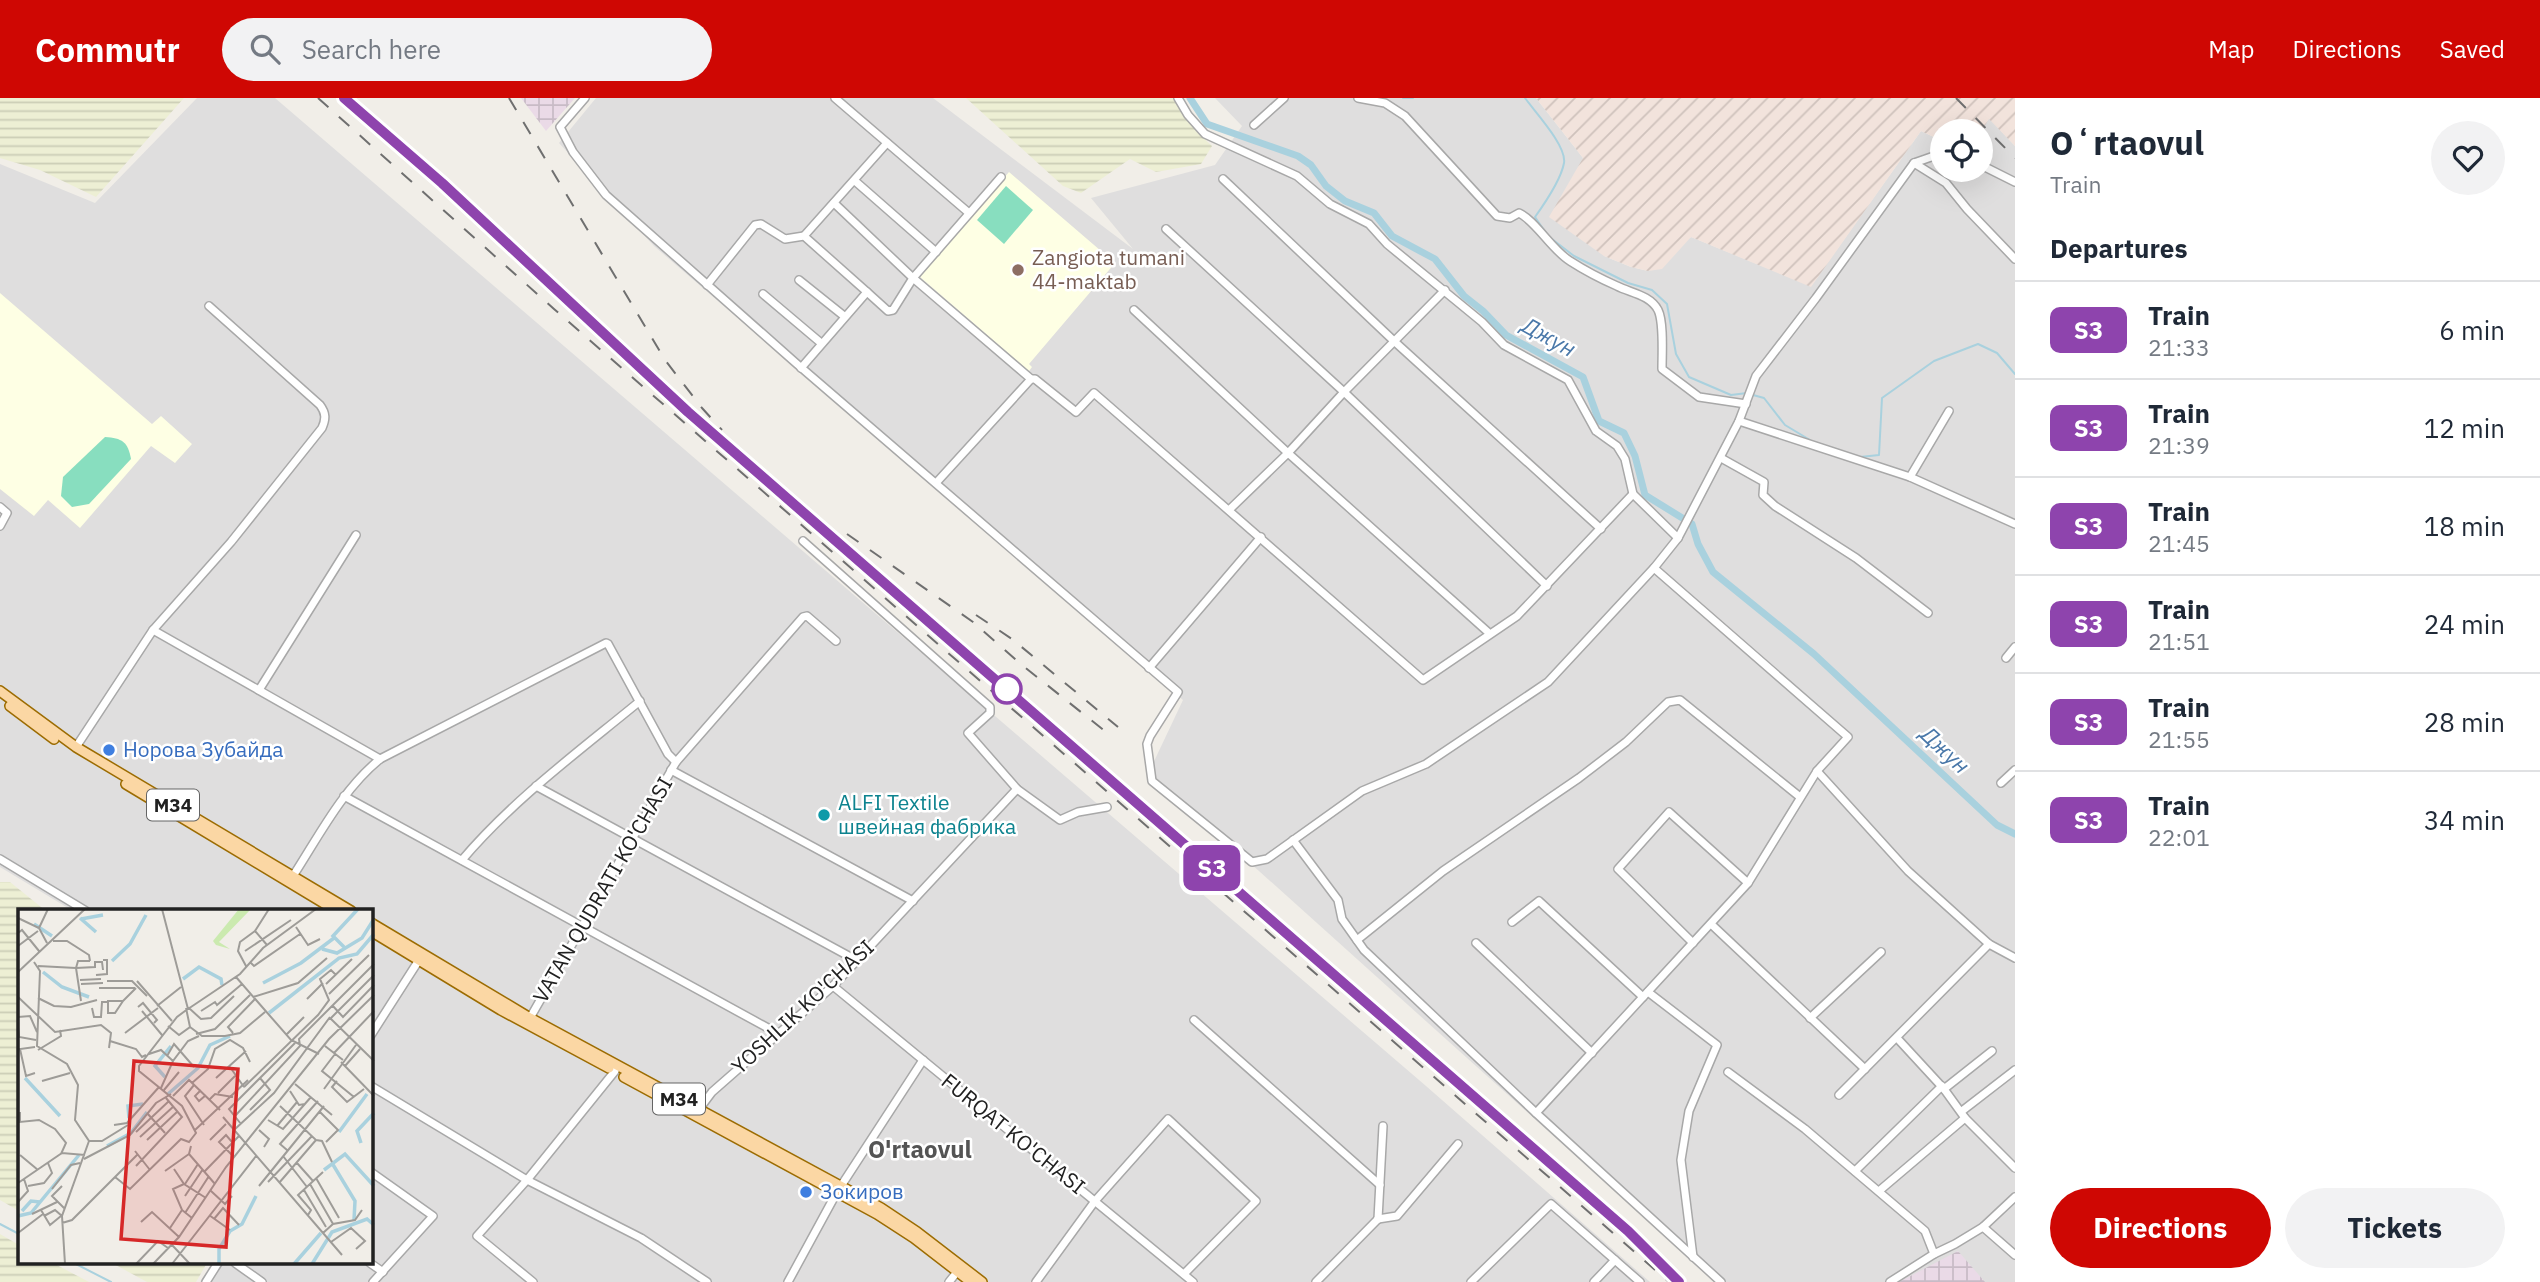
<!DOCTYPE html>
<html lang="en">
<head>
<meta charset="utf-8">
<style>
	:root { --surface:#fff; --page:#f2f2f3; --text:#1f2937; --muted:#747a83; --line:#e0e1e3; --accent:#cf0703 }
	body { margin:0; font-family:"IBM Plex Sans",sans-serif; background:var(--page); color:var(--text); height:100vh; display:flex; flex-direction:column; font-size:26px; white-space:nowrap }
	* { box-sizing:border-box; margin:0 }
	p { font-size:23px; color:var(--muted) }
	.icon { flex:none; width:38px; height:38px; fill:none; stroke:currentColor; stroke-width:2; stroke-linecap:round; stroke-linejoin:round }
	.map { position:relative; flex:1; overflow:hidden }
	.drawer { display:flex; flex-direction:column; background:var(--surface); width:525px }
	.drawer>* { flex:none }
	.badge { padding:0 14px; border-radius:10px; font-size:24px; line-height:46px }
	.tools { position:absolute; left:1930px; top:21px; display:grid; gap:14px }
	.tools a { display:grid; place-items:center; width:63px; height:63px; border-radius:50%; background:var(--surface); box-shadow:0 7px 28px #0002; font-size:35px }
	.map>.badge { position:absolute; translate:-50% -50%; box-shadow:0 0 0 4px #fff }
	h2 { padding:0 35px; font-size:26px; line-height:63px }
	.round { display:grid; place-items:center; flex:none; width:74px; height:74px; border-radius:37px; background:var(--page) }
	.overview { display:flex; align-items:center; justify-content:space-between; height:119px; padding:0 35px }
	h1 { font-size:33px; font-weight:700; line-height:52px }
	.primary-button { display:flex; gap:14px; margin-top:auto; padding:14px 35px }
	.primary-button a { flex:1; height:80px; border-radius:42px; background:var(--accent); color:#fff; font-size:28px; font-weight:700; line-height:80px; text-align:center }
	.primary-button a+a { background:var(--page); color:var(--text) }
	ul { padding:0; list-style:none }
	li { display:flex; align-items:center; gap:21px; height:98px; padding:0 35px; border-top:2px solid var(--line) }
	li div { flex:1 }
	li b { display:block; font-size:26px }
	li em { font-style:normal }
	li .badge { min-width:77px; font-weight:700; text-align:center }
	header { display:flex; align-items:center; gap:42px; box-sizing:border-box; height:98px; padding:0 35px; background:var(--accent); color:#fff }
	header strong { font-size:33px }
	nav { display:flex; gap:38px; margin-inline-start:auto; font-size:24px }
	.search { width:490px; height:63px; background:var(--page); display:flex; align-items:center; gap:18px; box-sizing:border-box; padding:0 24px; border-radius:38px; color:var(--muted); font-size:26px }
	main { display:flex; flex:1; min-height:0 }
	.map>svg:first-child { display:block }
	.residential { fill:#dfdede }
	.industrial { fill:url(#industrial-grid) }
	.education { fill:#feffe4 }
	.military { fill:url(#military-furrows) }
	.farmland { fill:url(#farmland-rules) }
	.pitch { fill:#88debf }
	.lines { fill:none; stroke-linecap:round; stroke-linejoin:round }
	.stream { stroke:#a9d1de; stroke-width:2 }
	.canal { stroke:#a9d1de; stroke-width:7 }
	.minor-casing { stroke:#a8a8a8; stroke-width:10 }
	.major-casing { stroke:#9c6c02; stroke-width:12 }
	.minor { stroke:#fff; stroke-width:7 }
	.major { stroke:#fbd7a4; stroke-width:9 }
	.rail { stroke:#6f6f6f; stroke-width:2; stroke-dasharray:14 14; stroke-linecap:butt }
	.line-casing { stroke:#fff; stroke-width:16 }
	.line { stroke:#8e44ad; stroke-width:10 }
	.education-dot { fill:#8d6e63; stroke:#fff; stroke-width:2.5 }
	.stop-dot { fill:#fff; stroke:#8e44ad; stroke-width:3.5 }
	.shop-dot { fill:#3f7fe0; stroke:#fff; stroke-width:2.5 }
	.culture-dot { fill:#0f9aa8; stroke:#fff; stroke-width:2.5 }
	.labels { text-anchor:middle; stroke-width:5; stroke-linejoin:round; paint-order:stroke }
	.shield { fill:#fff; stroke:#646464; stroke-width:2 }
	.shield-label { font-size:19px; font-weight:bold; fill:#212121 }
	.education-label { font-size:21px; fill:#785e54; stroke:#fff; text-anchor:start }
	.shop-label { font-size:21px; fill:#366cbe; stroke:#fff; text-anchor:start }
	.culture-label { font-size:21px; fill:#0d838f; stroke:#fff; text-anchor:start }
	.street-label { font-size:21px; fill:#212121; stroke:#fff }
	.water-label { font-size:23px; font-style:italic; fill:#4a78a9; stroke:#fff }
	.quarter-label { font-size:24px; font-weight:bold; fill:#545454; stroke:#fff }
	.inset-river { fill:none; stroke:#a9d1de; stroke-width:3.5 }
	.inset-road { fill:none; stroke:#9e9c98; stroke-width:2 }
	.view { fill:#d62828; fill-opacity:0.15; stroke:#d62828; stroke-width:3.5 }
	.inset-edge { fill:none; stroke:#212121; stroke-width:3.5 }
</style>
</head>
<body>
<header>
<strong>Commutr</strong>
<div class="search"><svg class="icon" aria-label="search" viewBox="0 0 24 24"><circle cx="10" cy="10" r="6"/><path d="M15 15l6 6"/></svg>Search here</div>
<nav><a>Map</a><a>Directions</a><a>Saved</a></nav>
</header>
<main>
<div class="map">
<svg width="2015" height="1184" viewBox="0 0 2015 1184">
	<defs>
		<pattern id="industrial-grid" width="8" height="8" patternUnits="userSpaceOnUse" patternTransform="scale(1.75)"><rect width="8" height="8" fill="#eadae7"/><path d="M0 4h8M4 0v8" fill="none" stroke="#c8bbc6"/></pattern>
		<pattern id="military-furrows" width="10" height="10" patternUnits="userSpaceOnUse" patternTransform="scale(1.75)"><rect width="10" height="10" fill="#f2e3dc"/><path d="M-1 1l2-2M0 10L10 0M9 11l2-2" fill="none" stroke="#cfc2bc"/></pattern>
		<pattern id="farmland-rules" width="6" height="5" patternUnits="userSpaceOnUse" patternTransform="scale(1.75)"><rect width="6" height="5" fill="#edefd4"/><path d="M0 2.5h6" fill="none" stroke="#cbcdb6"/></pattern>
	</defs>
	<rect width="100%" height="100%" fill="#f1eee8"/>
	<g class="residential">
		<polygon points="197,0 275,0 1426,988 1650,1184 200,1184 212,1165 371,1165 371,813 73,813 0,769 0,66 95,105"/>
		<polygon points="596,0 933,0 1133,151 1091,100 1215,67 1242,28 1215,0 1536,0 1583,60 1604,158 1631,169 1648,173 1691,139 1811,188 1921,33 1942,43 1942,72 1981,72 1981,34 1989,20 2015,48 2015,1184 1716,1184 1149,674 1183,602 654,148 559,45"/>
	</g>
	<g class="industrial">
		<polygon points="521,0 575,0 546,33"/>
		<polygon points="1958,1153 1985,1184 1899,1184"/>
	</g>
	<g class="education">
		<polygon points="1009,74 1115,165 1029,266 1032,269 1029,273 920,179"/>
		<polygon points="0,195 152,326 161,318 192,346 175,365 151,348 80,430 48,402 34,418 0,391"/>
	</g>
	<polygon class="military" points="1536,0 2015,0 2015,48 1989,21 1981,34 1942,33 1942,43 1921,33 1811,189 1691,139 1662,171 1648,173 1631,169 1604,158 1549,119 1583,60"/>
	<g class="farmland">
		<polygon points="0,0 184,0 96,99 40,72 0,60"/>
		<polygon points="966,0 1174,0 1195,32 1212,48 1201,66 1156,74 1130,61 1081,95 1063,88"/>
		<polygon points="0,784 10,784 46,813 19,813 19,1113 0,1102"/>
		<polygon points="0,1136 19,1147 19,1165 53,1165 89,1184 0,1184"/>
		<polygon points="112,1165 207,1165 196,1184 147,1184"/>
	</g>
	<g class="pitch">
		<polygon points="1006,88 1033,112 1004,146 977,122"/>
		<path d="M105,339c17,1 23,5 26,22l-42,45 -17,3 -11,-11 2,-19z"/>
	</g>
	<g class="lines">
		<g class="stream">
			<polyline points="1403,0 1413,0"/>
			<path d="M1525,0c10,14 42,48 39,65 -3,17 -19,40 -29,54l13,19 26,20 54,27 24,7 15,14 9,50 13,23 42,18 16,-2"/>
			<polyline points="1753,297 1764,300 1785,327 1810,342"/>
			<polyline points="1860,359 1879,357 1882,300 1934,263 1978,246 1997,255 2015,276"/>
			<polyline points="0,1126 19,1136"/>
			<polyline points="74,1165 111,1184"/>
		</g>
		<polyline class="canal" points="1190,0 1207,26 1298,58 1311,67 1326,88 1345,103 1374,115 1392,138 1435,161 1464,198 1483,213 1506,237 1583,279 1599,323 1624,335 1635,358 1645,397 1692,426 1698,446 1713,474 1814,556 1997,727 2015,736"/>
		<g class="minor-casing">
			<g id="minor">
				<polyline points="585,0 560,29 573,54 606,97 797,266 1178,594 1150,638 1147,646 1152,683 1252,764 1267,761 1362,693 1426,666 1548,584 1654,470 1678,440 1739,323 1756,278 1816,200 1914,65 1934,58 1942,59"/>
				<polyline points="835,0 969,115"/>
				<polyline points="1178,0 1188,17 1205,36 1297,78 1330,106 1369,126 1387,146 1482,224 1504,247 1568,282 1596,333 1617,348 1625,361 1633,396 1678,440"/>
				<path d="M1358,0l27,5 20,13 92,100 13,2 9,-5c16,7 33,37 51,48 14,9 31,18 47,25 14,7 33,9 41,24 6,12 4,44 4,59l37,28 47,7"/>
				<polyline points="1254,27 1284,0"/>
				<polyline points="1914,65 1946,85 1967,111 2015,161"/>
				<polyline points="1981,67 2015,84"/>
				<polyline points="1223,81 1395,244 1601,431"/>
				<polyline points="855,83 936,154"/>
				<polyline points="834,105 913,180 1031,281 1035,281 1076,314 1094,295 1423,582 1517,518 1633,396"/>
				<polyline points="1166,131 1344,294 1547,488"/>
				<polyline points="804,138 887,45"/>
				<polyline points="799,182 844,218"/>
				<polyline points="707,187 755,127 761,126 785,141 804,138 867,194"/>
				<polyline points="763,196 821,245"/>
				<polyline points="1134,212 1288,355 1489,535"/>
				<polyline points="801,270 867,194 888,213 893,212 913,180 1001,79"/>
				<polyline points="1739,323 1910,379 2015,426"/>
				<polyline points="1721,360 1764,384 1763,397 1775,408 1856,460 1928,515"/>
				<polyline points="1910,379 1949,313"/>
				<polyline points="936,385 1031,281"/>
				<polyline points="0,409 7,415 0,428"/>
				<polyline points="1229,412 1288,355 1344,294 1445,192"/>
				<polyline points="803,443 990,609 990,615 968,635 1017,691 1060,722 1078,714 1107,709"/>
				<polyline points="153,532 380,661"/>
				<polyline points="2006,560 2015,549"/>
				<polyline points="1149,570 1261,439"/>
				<polyline points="259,592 356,437"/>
				<path d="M76,649l77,-117 78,-88 91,-114c4,-9 4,-15 -2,-23l-111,-99"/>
				<polyline points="671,672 913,803"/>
				<polyline points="1817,673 1908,773 1989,846 2015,860"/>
				<polyline points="2001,685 2015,672"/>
				<polyline points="536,688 856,862"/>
				<polyline points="344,698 777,935"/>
				<polyline points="1293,742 1338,802 1342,821 1364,852 1536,1015 1721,1184"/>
				<polyline points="0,761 86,813"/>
				<path d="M462,762c52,-61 116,-108 178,-159"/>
				<path d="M293,778c26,-40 49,-86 87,-117l226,-116 2,1 60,110 8,8"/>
				<polyline points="1512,824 1539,803 1643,899"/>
				<polyline points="1711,826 1865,971"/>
				<polyline points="1357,842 1443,773 1579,680 1626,644 1668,604 1680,602 1800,699"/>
				<polyline points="1476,845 1592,955"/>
				<polyline points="1693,845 1618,771 1669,714 1748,785"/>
				<polyline points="833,888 1193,1184"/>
				<polyline points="1648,894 1717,947 1689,1013 1681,1062 1693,1159"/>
				<polyline points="530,920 676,664 803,519 807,518 836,543"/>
				<polyline points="1810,920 1881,854"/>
				<polyline points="1194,922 1380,1087"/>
				<polyline points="371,937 419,862"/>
				<polyline points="1897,940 1944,991 1965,1020 2015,1070"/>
				<polyline points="1728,974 1805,1031 1925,1133 1934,1156"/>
				<polyline points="371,988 527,1082 641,1140 707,1184"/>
				<polyline points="1944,991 1992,953"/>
				<polyline points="1839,997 1989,846"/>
				<polyline points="1962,1013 2015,972"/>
				<polyline points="697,1014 712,994 833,888 1017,691"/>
				<polyline points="1536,1015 1748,785 1817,673 1848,639 1654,470"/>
				<polyline points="1855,1073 1942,988"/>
				<polyline points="371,1074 433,1118 373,1184"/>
				<polyline points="841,1088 923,962"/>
				<polyline points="1879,1093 1965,1020"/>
				<polyline points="1378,1121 1397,1118 1458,1046"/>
				<polyline points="1378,1121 1383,1028"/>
				<polyline points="1983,1129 2015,1157"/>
				<polyline points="235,1165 262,1184"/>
				<polyline points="370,1165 383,1174"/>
				<polyline points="206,1184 218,1165"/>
				<polyline points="533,1184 477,1138 527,1082 615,973"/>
				<polyline points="788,1184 837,1094"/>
				<polyline points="949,1184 957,1174"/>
				<polyline points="1036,1184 1095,1103 1168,1021 1256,1103 1184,1176"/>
				<polyline points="1316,1184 1378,1121"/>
				<polyline points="1471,1184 1551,1106 1640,1184"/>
				<polyline points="1594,1184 1615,1162"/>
				<polyline points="1890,1184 1934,1156 1955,1146 1983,1129 2015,1099"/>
			</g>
		</g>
		<g class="major-casing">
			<g id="major">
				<polyline points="0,593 76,649 351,813"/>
				<polyline points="10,608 54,641"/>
				<polyline points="126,686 337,813"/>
				<polyline points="371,825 530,920 881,1110 917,1134 982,1184"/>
				<polyline points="371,833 501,912 609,970"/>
				<polyline points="624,979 877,1116 914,1140 971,1184"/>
			</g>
		</g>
		<use href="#minor" class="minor"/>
		<use href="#major" class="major"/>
		<g class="rail">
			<polyline points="318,0 554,211 1669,1184"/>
			<polyline points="344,0 442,85 688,314 1628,1133 1663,1166"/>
			<polyline points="509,0 665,262 702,310 722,332"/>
			<polyline points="1956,0 2015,60"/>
			<polyline points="847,436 973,524 1022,567 1111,638"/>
			<polyline points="976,517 1012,541 1118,629"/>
			<polyline points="1659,1162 1686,1184"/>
		</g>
	</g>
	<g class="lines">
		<g class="line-casing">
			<polyline id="line" points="344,0 442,85 688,314 1628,1133 1679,1184"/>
		</g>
		<use href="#line" class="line"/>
	</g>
	<circle class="education-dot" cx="1018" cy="172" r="7"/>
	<circle class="stop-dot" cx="1007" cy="591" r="14"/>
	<g class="shop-dot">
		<circle cx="109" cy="652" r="7"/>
		<circle cx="806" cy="1094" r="7"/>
	</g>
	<circle class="culture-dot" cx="824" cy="717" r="7"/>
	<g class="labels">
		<g class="shield">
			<rect x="147" y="691.5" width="52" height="31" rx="5"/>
			<rect x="653" y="985.5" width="52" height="31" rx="5"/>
		</g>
		<g class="shield-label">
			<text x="173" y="714">M34</text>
			<text x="679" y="1008">M34</text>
		</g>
		<g class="education-label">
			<text x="1032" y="167">Zangiota tumani<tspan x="1032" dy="24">44-maktab</tspan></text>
		</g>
		<g class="shop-label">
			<text x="123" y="659">Норова Зубайда</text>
			<text x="820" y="1101">Зокиров</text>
		</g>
		<g class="culture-label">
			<text x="838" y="712">ALFI Textile<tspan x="838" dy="24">швейная фабрика</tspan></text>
		</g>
		<g class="street-label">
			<text transform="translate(603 792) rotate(-60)" y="7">VATAN QUDRATI KO'CHASI</text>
			<text transform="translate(803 909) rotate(-43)" y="7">YOSHLIK KO'CHASI</text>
			<text transform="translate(1013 1036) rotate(39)" y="7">FURQAT KO'CHASI</text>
		</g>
		<g class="water-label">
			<text transform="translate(1549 239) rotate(29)" y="8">Джун</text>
			<text transform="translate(1945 652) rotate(43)" y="8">Джун</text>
		</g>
		<g class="quarter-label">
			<text x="920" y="1060">O'rtaovul</text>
		</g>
	</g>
	<g transform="translate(18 811)">
		<rect width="355" height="355" fill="#f1eee8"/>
		<path d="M221,0h12l-32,33 11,7 -14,-4 -3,-4z" fill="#cbeaaf"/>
		<path class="inset-river" d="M62,9l16,14M63,10l22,-4M16,15l18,12M326,38l-11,-11 25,-27M304,40l15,4 25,-15 12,-19M94,52l18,-17 16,-29M25,63l19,15 27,10M165,70l16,-12 22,12 1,6M245,74l38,-20 33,-25M251,104l70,-55 18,-4 17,-20M147,168l-10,-11 16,-20M7,169l35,38M150,185l30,-26 12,-23 20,-9M111,209l-1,-12 15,-2M321,223l28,-38M343,234l-4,-12 17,-18M89,237l24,-13 16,-21M314,254l23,38 -1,19M306,261l21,-16 29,32M4,302l9,-10 9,1M0,307l13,-3 48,-58M201,355v-15l11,-18 12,-7 14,-28M276,355l27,-31M294,355l20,-32 35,-13 7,6"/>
		<path class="inset-road" d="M144,0l26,100 52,-35 23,-26 53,-39M0,9l21,10 8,15M278,18l12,18 12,-6M21,19l9,-19M0,24l4,-3 17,21M35,32h14l22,14 1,6M249,36l-12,-14 14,-22M0,37l20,-15M227,42l46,-31M16,53l6,9 -3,75 30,18 11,21 -3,35 14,21 -27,75 3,48M233,54l3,3 46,-32M20,57l38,2M228,57l-8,-15 2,-9 15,-11M58,59l19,-1v-5h7l1,8M0,63l67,-63M78,66l11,-1v-14h-4M218,68l55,63 28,14M62,71l21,-1M89,72h25l15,15M119,72l35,40M63,75l22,-1M308,75l26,-25M81,79h36M311,85l40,-39M0,88l37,35 46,-7 10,8 -2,15M235,88l45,-14 29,-25M20,89l16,8 17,1 26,-7M289,90l16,-16M63,92l-5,-33 2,-7h12M105,92l-8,12h-7v-12h15l13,-13M314,96l11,12 31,-32M139,97l24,-19M120,98l5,-4 14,17 -3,3M74,99l2,9h7l1,-15h6M124,102l20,24M183,102l14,-9 2,3 25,-21M0,108l12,-1 7,16M312,109l44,43M313,109l43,-43M150,117l11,9 11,-8 -4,-19M0,118l1,10 17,3M172,118l12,9h23l15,-3 25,-21M107,124l33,-25M215,124l-5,-6 27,-28M178,125l19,-5 35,-34M268,126l18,-18M92,132l26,8 6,8 4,-2M307,137l18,14M20,141l23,-14 -1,-6M316,144l40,-42M131,145l12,-4 12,11M317,145l-13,17 32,26M149,147l7,-12 20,23M323,153l33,34M327,157l15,-17M212,158l14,20M17,164l-9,3 -6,-27 15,-2M198,169l30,-27M24,172l28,-8M319,172l-5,6 15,15 17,-13M174,174l16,-14 7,-20 15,-9 13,8 7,14M277,175l37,31M176,176l-9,11 19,29M226,178l74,-72 11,-15 -9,-21 11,-9 5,5M143,179l12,-27 15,-20 11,-5M306,180l32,-44M146,181l15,-18M183,181l-6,6 4,5 7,-6M272,182l9,14 6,-1M200,184l17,-17M155,187l16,-16 31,30M192,190l5,-5 18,3M232,201l20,-20 -10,-12M2,203v10l19,-2 16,9 11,14 -5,11M302,203l18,18 -12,12M129,204l18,20M217,207l65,-70 -1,-7 75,-75M205,208l119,138M250,211l15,9 28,-32M223,215l-12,-15 66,-66M96,216l13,-2 32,-36M259,217l20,-24M177,221l53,-50M216,221l40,-37 56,-76M241,221l10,9 -5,8M118,223l33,-31M122,228l34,-31M129,231l31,-29M192,231l16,-16M298,231l6,1 10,21M71,232h13l26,-16M214,233l-6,-7 -7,7 15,15M269,241l-7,-6 38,-43M117,242l15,19M171,245l26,30M2,246l18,15M265,247l24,31M66,250l46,-24 26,-32 15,-9M279,254l16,18M118,257l46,-49 -16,-19M156,260l10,15 22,14M147,262l24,-17 2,-8M187,262l34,-35M97,268l15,12 51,-50 8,3 7,-9 -14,-27 -43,-35v-5l38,-49 12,-9 12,11 10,-1 23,-22M298,269l23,40M250,273l44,-46M0,274l44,-30 23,2M261,274l37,-43 -36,-34M166,275l-11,5 9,21 10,8M167,275l13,-20M292,275l23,40M10,277l16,-3 8,-10 -4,-10M44,277l-10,10 12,12M241,277l65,-80M34,280l19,-24 9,-2M286,281l22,37M193,282l14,13 7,-8M167,287l18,-27M0,293l10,-11 -4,-12M23,301l9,15 11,-9M167,304l24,-37M14,305l25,-12M191,306l21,15M290,306l3,-5 -13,-15 25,-23M26,307l11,-6 7,6M196,310l9,-11 16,17M123,313l11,-10 27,25M44,314l10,-3 66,-66M152,319l12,-18M0,324l25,-19M305,324l10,-9 22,-4 7,-10M313,333l20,-14 14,13 -9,8M154,336l18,19M118,355l22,-23 10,7M135,355l26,-27 47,-70 103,-128 45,-44M154,355l84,-108"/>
		<path class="view" d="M116,152l104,8 -12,178 -105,-8z"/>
		<rect width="355" height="355" class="inset-edge"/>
	</g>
</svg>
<div class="tools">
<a><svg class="icon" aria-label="locate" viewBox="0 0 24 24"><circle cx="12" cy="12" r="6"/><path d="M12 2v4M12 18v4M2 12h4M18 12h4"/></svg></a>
</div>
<b class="badge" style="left:1212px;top:770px;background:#8e44ad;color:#fff">S3</b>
</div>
<section class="drawer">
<div class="overview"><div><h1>Oʻrtaovul</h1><p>Train</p></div><a class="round"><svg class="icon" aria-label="heart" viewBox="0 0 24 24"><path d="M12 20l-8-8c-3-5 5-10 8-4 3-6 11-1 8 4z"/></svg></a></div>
<h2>Departures</h2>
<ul>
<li><span class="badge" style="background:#8e44ad;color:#fff">S3</span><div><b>Train</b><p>21:33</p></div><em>6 min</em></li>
<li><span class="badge" style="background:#8e44ad;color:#fff">S3</span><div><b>Train</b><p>21:39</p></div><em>12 min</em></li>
<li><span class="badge" style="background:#8e44ad;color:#fff">S3</span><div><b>Train</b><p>21:45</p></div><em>18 min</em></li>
<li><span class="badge" style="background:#8e44ad;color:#fff">S3</span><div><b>Train</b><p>21:51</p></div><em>24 min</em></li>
<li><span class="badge" style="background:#8e44ad;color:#fff">S3</span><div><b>Train</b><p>21:55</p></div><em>28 min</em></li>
<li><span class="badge" style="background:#8e44ad;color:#fff">S3</span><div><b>Train</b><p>22:01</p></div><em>34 min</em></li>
</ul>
<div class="primary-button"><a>Directions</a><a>Tickets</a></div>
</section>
</main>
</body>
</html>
